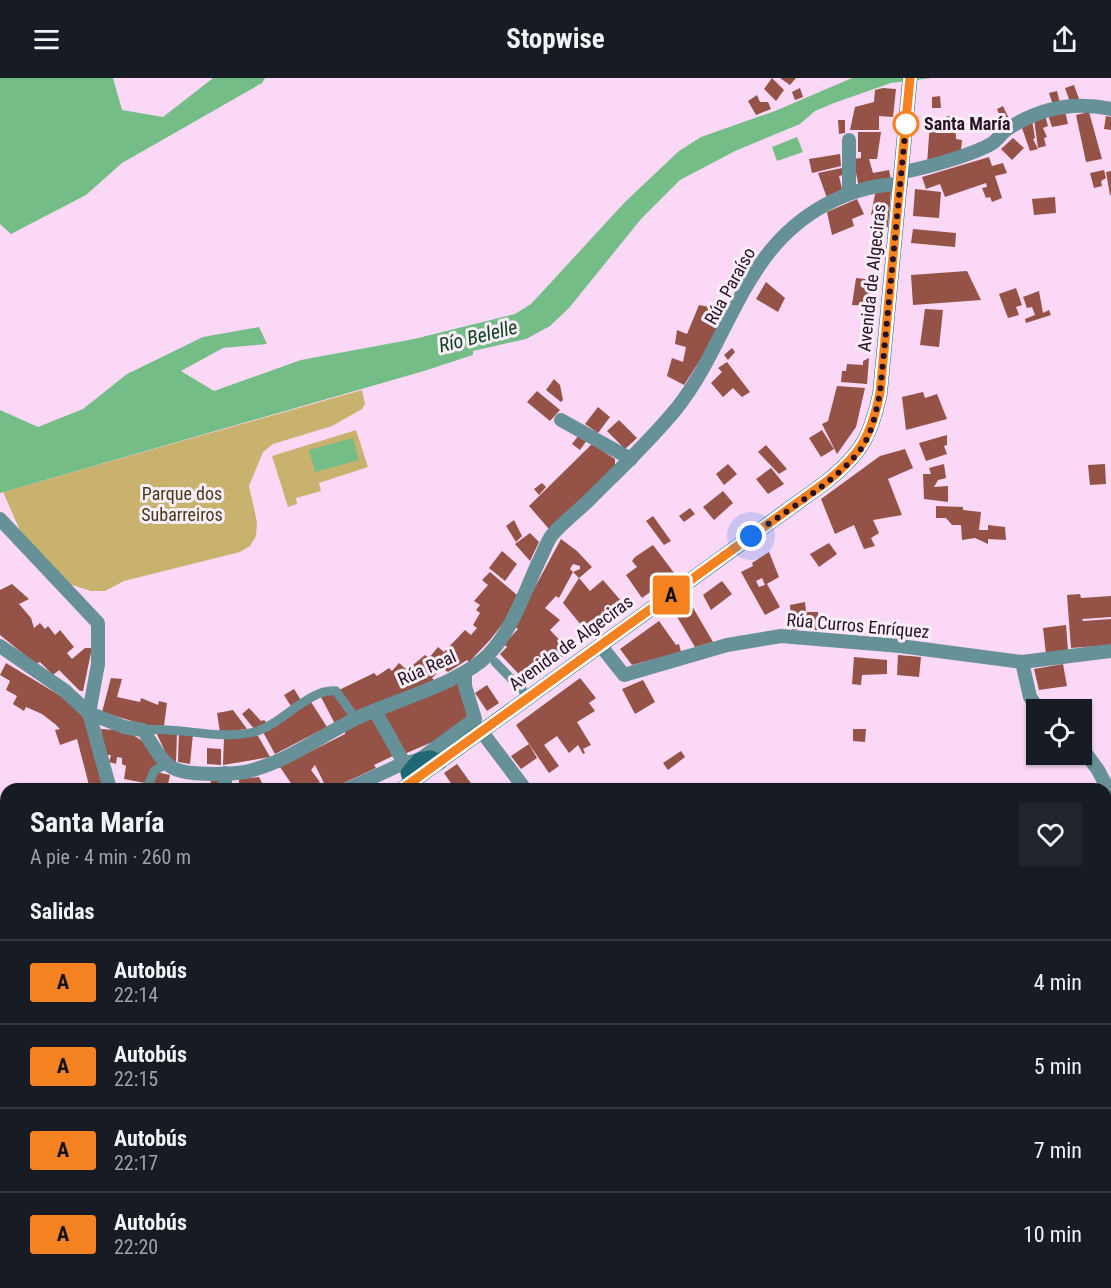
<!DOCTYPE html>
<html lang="es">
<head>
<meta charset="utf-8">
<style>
	:root { --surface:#171b24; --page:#20242c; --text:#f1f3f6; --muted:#9ea1a6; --line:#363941 }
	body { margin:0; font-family:"Roboto Condensed",sans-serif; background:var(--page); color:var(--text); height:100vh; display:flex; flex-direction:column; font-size:22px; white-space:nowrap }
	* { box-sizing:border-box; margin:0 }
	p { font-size:20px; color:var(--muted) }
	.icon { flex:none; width:33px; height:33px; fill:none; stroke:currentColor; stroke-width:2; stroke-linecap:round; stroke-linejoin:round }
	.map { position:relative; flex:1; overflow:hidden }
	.details { position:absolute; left:0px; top:705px; width:1112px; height:506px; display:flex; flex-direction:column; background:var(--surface); border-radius:18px 18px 0 0; box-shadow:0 2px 4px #0004 }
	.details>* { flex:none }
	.badge { padding:0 12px; border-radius:4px; font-size:21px; line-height:39px }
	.controls { position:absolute; left:1026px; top:621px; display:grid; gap:12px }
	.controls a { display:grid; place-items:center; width:66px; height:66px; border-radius:0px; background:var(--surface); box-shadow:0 2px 4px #0004; font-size:30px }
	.you { position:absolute; width:30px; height:30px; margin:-15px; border:4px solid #fff; border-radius:50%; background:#1a73e8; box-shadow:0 0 0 9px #1a73e833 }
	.map>.badge { position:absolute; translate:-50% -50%; box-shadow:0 0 0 3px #fff }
	h2 { padding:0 30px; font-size:22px; line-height:54px }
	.round { display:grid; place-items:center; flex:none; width:63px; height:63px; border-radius:0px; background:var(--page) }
	.overview { display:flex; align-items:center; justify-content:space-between; height:102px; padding:0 30px }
	h1 { font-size:28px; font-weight:700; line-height:45px }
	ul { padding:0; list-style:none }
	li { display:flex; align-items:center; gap:18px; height:84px; padding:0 30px; border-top:2px solid var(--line) }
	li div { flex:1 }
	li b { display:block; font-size:22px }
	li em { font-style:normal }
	li .badge { min-width:66px; font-weight:700; text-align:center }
	header { display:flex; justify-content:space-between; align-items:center; height:78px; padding:0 30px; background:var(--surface); font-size:27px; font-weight:700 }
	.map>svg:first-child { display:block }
	.green { fill:#c9b26e }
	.water { fill:#75bd87 }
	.building { fill:#955246 }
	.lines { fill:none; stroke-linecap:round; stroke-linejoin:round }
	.pedestrian { stroke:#679199; stroke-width:9 }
	.minor { stroke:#679199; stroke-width:14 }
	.tertiary { stroke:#679199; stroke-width:15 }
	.secondary { stroke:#1f6875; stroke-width:15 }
	.line-casing { stroke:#fff; stroke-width:14 }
	.line { stroke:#f58220; stroke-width:9 }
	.walk { stroke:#271225; stroke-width:6; stroke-dasharray:0 10.8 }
	.stop-dot { fill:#fff; stroke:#f58220; stroke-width:3 }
	.labels { text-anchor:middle; stroke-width:6; stroke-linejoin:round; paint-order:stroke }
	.stop-label { font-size:18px; font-weight:bold; fill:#271225; stroke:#faeef8; text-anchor:start }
	.street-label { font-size:18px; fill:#271225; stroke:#faeef8 }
	.park-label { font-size:18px; fill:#473b17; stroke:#faeef8 }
	.water-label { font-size:20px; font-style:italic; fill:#0e4421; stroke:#faeef8 }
</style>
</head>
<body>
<header><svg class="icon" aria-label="menu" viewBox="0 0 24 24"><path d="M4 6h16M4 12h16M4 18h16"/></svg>Stopwise<svg class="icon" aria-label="share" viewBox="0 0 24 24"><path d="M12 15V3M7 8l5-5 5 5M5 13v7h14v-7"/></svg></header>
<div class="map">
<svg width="1111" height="1210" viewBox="0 0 1111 1210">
	<rect width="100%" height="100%" fill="#fbd8f6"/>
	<g class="green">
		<polygon points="362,312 365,326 362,331 332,348 273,366 263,374 249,408 257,444 256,458 250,468 240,474 124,503 105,513 91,513 66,505 22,457 3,414"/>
		<polygon points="356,352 368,389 319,405 321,413 296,420 297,426 288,429 272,378"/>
		<polygon points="1106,1191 1111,1193 1111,1210 874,1210 877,1204 1106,1204"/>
	</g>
	<g class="water">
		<polygon points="0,0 113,0 122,32 163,39 213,0 265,0 262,5 122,85 86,117 11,156 0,146"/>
		<polygon points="852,0 932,0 891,5 834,25 815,33 800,46 735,73 680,102 641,141 569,230 550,248 526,261 473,273 473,277 424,293 0,415 0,332 38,349 83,331 127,296 203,259 259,249 267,266 223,270 181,293 214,313 301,282 414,261 515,236 531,226 625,124 679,73 701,59 775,33"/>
		<polygon points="797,59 803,74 777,83 772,69"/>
		<polygon points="353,360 359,382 315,394 309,372"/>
	</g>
	<g class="building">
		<polygon points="772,0 784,12 776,23 764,11"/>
		<polygon points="780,0 796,0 790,7"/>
		<polygon points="1074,7 1079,21 1070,24 1065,10"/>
		<polygon points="800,10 803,19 795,22 792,14"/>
		<polygon points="883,10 896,11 893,39 879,38 879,52 850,52 855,29 874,24 875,12"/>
		<polygon points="1057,13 1060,25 1053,27 1049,15"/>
		<polygon points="757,17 760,24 768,24 771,31 756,37 748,23"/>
		<polygon points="940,18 941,30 932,30 932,19"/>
		<polygon points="1003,28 1011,45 1004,49 997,31"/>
		<polygon points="1065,33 1068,46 1052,49 1048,37"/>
		<polygon points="1089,34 1102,81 1086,84 1076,37"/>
		<polygon points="955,36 956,61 962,62 961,72 927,86 930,44"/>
		<polygon points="1045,37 1048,48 1043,50 1047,59 1044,60 1046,68 1038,70 1034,41"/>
		<polygon points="1106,38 1111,39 1111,52 1104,51"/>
		<polygon points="838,42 845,42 845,55 839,56"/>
		<polygon points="1032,42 1035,60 1033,61 1038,71 1030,73 1021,47"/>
		<polygon points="858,54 881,54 877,81 869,81 873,95 889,92 891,102 859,109 853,81 861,80 861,74 858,74"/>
		<polygon points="1013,60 1024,70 1012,82 1001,71"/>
		<polygon points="840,76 841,88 812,95 809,81"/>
		<polygon points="989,79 992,88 1003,85 1007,95 995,98 1002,120 992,124 990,119 986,120 982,110 987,109 986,105 945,119 940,106 926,111 922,99"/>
		<polygon points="842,90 843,97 839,98 842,111 827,120 818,95"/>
		<polygon points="1104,92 1106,100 1101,103 1102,108 1094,110 1090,95"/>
		<polygon points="1111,93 1111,117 1110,117 1106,94"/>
		<polygon points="876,111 891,113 888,149 879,151 880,136 871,137"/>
		<polygon points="915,111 941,114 939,140 913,138"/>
		<polygon points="1055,119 1056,135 1034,137 1032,121"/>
		<polygon points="857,121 864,136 852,141 854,148 832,157 827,134"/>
		<polygon points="913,151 956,155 955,169 911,165"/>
		<polygon points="967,193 981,222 913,227 911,197"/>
		<polygon points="856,200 875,202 872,228 852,227"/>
		<polygon points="766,204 785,220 778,234 756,221"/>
		<polygon points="1016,210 1022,227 1016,229 1019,237 1008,240 999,216"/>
		<polygon points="1039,213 1043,235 1049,232 1051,237 1026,245 1025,241 1035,237 1032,229 1027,230 1023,219"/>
		<polygon points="699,227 714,230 711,238 722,248 684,307 667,298 672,280 683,284 686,269 675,266 677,252 687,256"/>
		<polygon points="925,231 943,232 939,269 920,267"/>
		<polygon points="732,270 735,274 728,282 724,277"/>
		<polygon points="869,280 867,306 841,304 842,293 846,293 847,286 863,287 863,283"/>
		<polygon points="727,284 750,314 742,319 733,310 723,319 711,305 722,294 718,290"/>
		<polygon points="554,301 560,307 563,322 561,324 546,312"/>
		<polygon points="837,308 865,310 856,349 837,376 822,346 828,343"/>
		<polygon points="537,313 560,332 550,343 527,324"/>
		<polygon points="923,314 925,320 937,316 947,341 906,352 902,319"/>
		<polygon points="598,329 610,339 598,355 585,346"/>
		<polygon points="619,342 637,360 625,371 607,353"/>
		<polygon points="822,352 834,371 821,379 809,360"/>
		<polygon points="947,357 947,367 944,368 947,376 926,383 919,365"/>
		<polygon points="578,358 587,362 580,372 572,366"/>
		<polygon points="592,366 615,381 615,390 549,451 529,428"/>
		<polygon points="766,367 787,391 779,396 758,374"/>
		<polygon points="905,371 913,390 888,401 902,437 873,442 879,455 871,460 875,468 864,471 854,447 835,456 821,421 880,378"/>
		<polygon points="728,386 737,396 724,407 716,396"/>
		<polygon points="944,386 946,400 938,402 934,409 948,408 948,424 924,421 923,396 931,396 929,390"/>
		<polygon points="1105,386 1106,406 1090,407 1088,387"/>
		<polygon points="771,390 784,406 768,416 756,401"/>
		<polygon points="542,405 546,409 539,417 534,411"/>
		<polygon points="723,413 733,425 714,442 703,429"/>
		<polygon points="936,428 963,429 963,432 981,434 979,452 988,452 988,447 1005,449 1006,462 988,461 988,466 975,460 962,462 961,447 952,447 946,440 936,440"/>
		<polygon points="690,430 695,436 684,444 679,438"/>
		<polygon points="653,438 671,463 664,467 646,443"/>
		<polygon points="514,442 522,458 516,464 506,448"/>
		<polygon points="530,455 539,464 530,483 515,466"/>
		<polygon points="561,461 577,473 592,489 579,500 573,494 580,491 580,488 573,486 570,491 573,494 559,520 556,518 545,530 560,542 550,552 570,573 527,605 500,576 507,569 504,566 518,551 514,548"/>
		<polygon points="829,465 837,476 819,489 810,476"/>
		<polygon points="653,467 675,496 642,520 626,497 637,489 632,483 635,479"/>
		<polygon points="502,473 517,486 505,503 489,490"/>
		<polygon points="769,474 779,499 765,507 762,500 756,503 759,509 767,506 780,529 765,537 741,494 753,488 752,485"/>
		<polygon points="490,494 517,517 504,544 490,562 469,584 467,582 448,594 442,590 432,600 434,602 356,634 339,612 374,595 377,598 389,590 392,593 399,585 407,592 425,577 429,580 438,569 444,574 465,552 471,557 477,550 473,547 480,535 476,532 480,527 474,523 488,507 482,502"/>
		<polygon points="579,500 590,513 603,502 622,524 586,553 563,525"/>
		<polygon points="722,503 732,516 711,532 703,517"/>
		<polygon points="12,506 29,521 19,526 31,540 34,550 40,545 45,551 48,548 55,557 60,552 74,569 67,575 72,581 85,570 92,570 83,613 80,613 59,592 53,597 40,584 36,586 0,557 0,512"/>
		<polygon points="1080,516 1081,520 1111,518 1111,539 1082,541 1083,543 1111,541 1111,567 1071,570 1067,517"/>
		<polygon points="688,521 713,564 695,569 673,532"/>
		<polygon points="805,524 806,534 818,534 819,552 792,552 790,527"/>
		<polygon points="659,543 676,567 679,566 681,574 632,587 620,571"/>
		<polygon points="1066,547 1068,573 1046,576 1043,550"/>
		<polygon points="898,577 921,579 919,599 897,597"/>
		<polygon points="854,579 887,582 887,596 862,597 861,607 852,606"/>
		<polygon points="6,585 64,620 87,643 105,711 90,711 77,661 60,667 55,652 60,651 55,646 42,636 26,629 24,633 13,626 17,618 6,612 10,603 0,597"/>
		<polygon points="1063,586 1067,608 1039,612 1034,591"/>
		<polygon points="111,600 122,601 117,619 140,624 141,620 158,627 159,623 167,625 164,648 145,647 102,634"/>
		<polygon points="580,600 596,620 589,625 595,633 577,644 591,667 583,671 585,675 583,676 578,667 569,675 557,658 544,667 559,688 549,695 516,647"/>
		<polygon points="643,602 655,624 635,636 622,611"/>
		<polygon points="464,603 467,641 437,662 402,677 381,635"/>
		<polygon points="487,607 499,625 487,633 475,615"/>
		<polygon points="294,611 302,624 292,630 284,617"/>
		<polygon points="334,614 351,638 335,646 321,619"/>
		<polygon points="311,624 327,649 275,676 263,654"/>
		<polygon points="249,630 261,643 264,642 268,646 255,652 242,636"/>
		<polygon points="233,632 247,651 220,654 217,635"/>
		<polygon points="372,637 397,676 374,687 376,690 331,711 327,711 315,687 311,692 320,704 309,711 295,711 280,689 345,656 345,652"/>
		<polygon points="101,651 127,653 147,666 159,685 145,705 124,701 126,688 122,686 122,680 117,679 116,686 109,684 111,677 105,677"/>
		<polygon points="853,651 866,651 865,664 853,663"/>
		<polygon points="155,652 177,653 176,684 168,680"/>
		<polygon points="179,653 193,656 190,686 178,684"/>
		<polygon points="258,658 270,679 223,687 224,659"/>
		<polygon points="529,666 537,680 521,691 511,678"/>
		<polygon points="207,670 221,671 221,687 207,686"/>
		<polygon points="681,673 685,679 668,692 663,685"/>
		<polygon points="457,686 460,690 475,711 455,711 444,695"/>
		<polygon points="156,694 170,697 167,711 153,711"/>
		<polygon points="259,699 265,711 239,711 239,701"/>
		<polygon points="211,703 222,703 222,711 210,711"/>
		<polygon points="2,817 6,818 6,828 0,840"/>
		<polygon points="6,831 6,861 0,859 0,846"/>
		<polygon points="0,970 6,972 6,985 0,983"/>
		<polygon points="0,1010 6,1012 6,1038 0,1037"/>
		<polygon points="0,1084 6,1086 4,1102 0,1101"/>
		<polygon points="0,1189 5,1191 6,1204 10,1204 13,1210 0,1210"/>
		<polygon points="142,1204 162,1204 159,1210 148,1210 141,1207"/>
		<polygon points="286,1204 326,1204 328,1210 287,1210"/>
		<polygon points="697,1204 719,1204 721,1206 718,1210 698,1210 695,1207"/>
		<polygon points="877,1204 954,1204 951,1210 874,1210"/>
	</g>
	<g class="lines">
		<g class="pedestrian">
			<polyline points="495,584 530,620"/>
			<path d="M143,652c36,-4 75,11 111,2 26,-6 55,-44 82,-41l20,28"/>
			<polyline points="147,710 154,693 166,686"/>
		</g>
		<g class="minor">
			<path d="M903,94c22,-4 69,-17 88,-28 7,-4 11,-12 18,-16 31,-20 66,-27 102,-19"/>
			<polyline points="849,114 849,62"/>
			<polyline points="561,342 631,381"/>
			<polyline points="0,441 98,545 98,586 89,635 110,711"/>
			<path d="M0,568l64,44 25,23 35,14 19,3c10,14 19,37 38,41 16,4 52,4 68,0 40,-10 71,-35 108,-53 38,-18 102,-34 131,-63 24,-25 36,-61 50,-92 5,-9 8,-20 14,-28 11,-13 26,-24 38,-36 30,-30 60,-58 87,-91 37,-47 54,-106 90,-153 32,-42 82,-70 134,-71"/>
			<polyline points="601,568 624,597 727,567 781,558 900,568 1022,584 1111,573"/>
			<polyline points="1022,584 1030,619 1039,632"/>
			<polyline points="375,633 404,685"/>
			<polyline points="482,654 525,711"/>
			<polyline points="1082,670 1098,692 1111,717"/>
			<polyline points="225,695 225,711"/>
			<polyline points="348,711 404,685 419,682 475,641 465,608 465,595"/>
			<polyline points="0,772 6,773"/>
			<polyline points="29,1204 31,1210"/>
			<polyline points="644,1204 647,1210"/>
			<polyline points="860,1210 861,1204"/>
		</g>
		<polyline class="tertiary" points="175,1210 178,1204"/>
		<g class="secondary">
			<polyline points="411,704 408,695 419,682 431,680 440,684"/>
			<path d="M402,711l424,-307c35,-28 45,-46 54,-89l30,-315"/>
			<polyline points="349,1204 350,1210"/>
		</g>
	</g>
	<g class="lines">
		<g class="line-casing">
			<path id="line" d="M402,711l424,-307c35,-28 45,-46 54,-89l30,-315"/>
		</g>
		<use href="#line" class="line"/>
		<path class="walk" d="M751,458c32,-23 91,-58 112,-90 10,-16 13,-35 17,-53l26,-269"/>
	</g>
	<circle class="stop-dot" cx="906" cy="46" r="12"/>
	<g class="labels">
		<g class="stop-label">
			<text x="924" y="52">Santa María</text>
		</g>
		<g class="street-label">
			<text transform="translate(872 200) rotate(-84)" y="6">Avenida de Algeciras</text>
			<text transform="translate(730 208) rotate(-61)" y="6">Rúa Paraíso</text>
			<text transform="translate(858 548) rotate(5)" y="6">Rúa Curros Enríquez</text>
			<text transform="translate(571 565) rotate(-36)" y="6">Avenida de Algeciras</text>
			<text transform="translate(427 590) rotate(-24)" y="6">Rúa Real</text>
		</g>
		<g class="park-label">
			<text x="182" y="422">Parque dos<tspan x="182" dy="21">Subarreiros</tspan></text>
		</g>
		<g class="water-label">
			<text transform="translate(478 258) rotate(-14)" y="7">Río Belelle</text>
		</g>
	</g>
</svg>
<div class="controls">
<a><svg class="icon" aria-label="locate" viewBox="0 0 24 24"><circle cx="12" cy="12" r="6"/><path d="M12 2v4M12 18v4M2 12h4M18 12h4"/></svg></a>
</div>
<div class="you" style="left:751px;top:458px"></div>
<b class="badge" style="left:671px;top:517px;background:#f58220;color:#111">A</b>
<section class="details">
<div class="overview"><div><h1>Santa María</h1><p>A pie · 4 min · 260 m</p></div><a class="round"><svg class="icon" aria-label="heart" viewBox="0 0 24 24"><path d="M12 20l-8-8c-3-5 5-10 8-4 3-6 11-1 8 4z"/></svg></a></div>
<h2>Salidas</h2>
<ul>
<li><span class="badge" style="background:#f58220;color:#111">A</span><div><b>Autobús</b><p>22:14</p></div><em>4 min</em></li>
<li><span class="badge" style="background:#f58220;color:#111">A</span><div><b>Autobús</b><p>22:15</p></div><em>5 min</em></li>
<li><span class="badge" style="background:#f58220;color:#111">A</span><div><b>Autobús</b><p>22:17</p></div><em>7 min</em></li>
<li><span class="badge" style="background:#f58220;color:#111">A</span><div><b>Autobús</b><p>22:20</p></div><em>10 min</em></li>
</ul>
</section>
</div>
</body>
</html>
